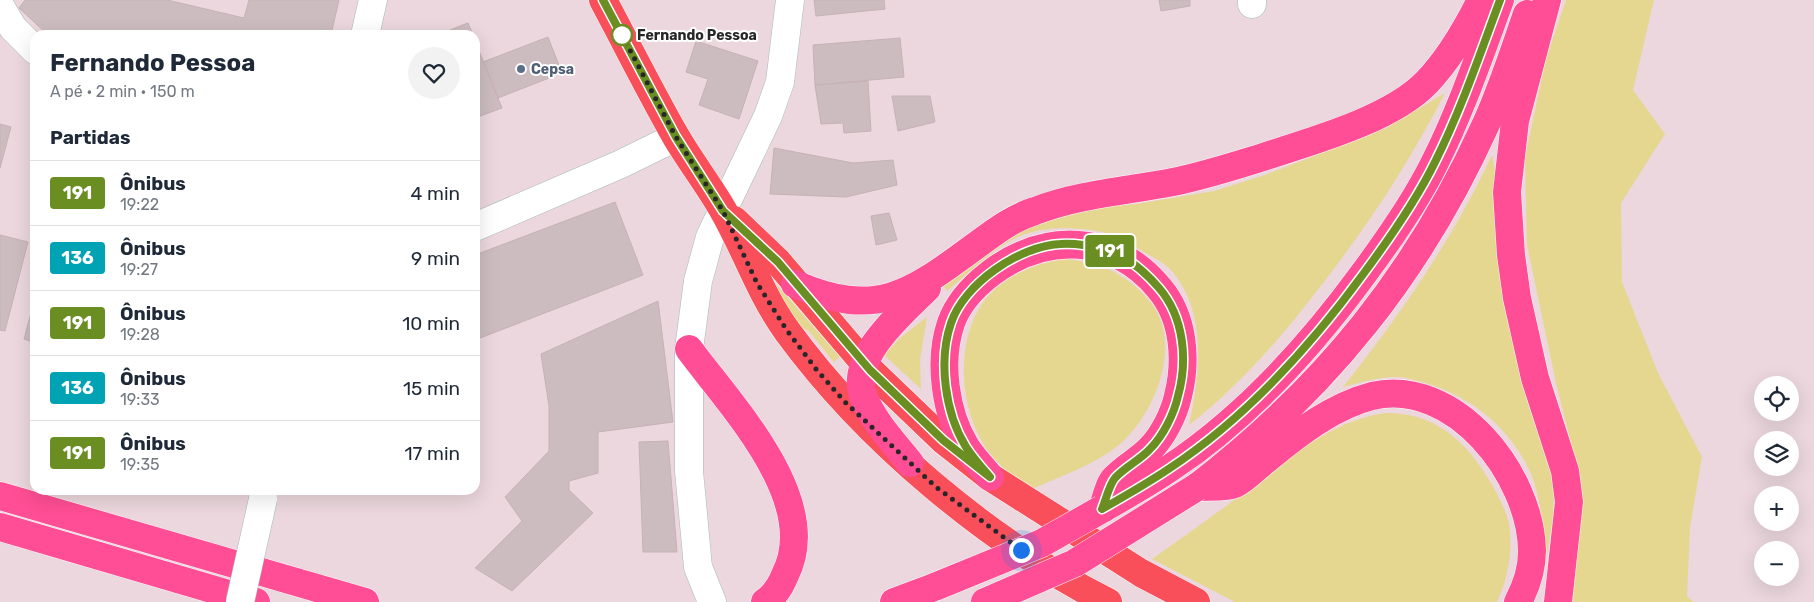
<!DOCTYPE html>
<html lang="pt">
<head>
<meta charset="utf-8">
<style>
	:root { --surface:#fff; --page:#f2f2f3; --text:#1f2937; --muted:#747a83; --line:#e0e1e3 }
	body { margin:0; font-family:Rubik,sans-serif; background:var(--page); color:var(--text); height:100vh; display:flex; flex-direction:column; font-size:19px; white-space:nowrap }
	* { box-sizing:border-box; margin:0 }
	p { font-size:16px; color:var(--muted) }
	.icon { flex:none; width:28px; height:28px; fill:none; stroke:currentColor; stroke-width:2; stroke-linecap:round; stroke-linejoin:round }
	.map { position:relative; flex:1; overflow:hidden }
	.details { position:absolute; left:30px; top:30px; width:450px; height:465px; display:flex; flex-direction:column; background:var(--surface); border-radius:15px; box-shadow:0 5px 20px #0002 }
	.details>* { flex:none }
	.badge { padding:0 10px; border-radius:4px; font-size:18px; line-height:32px }
	.buttons { position:absolute; left:1754px; top:376px; display:grid; gap:10px }
	.buttons a { display:grid; place-items:center; width:45px; height:45px; border-radius:50%; background:var(--surface); box-shadow:0 5px 20px #0002; font-size:25px }
	.you { position:absolute; width:25px; height:25px; margin:-12px; border:4px solid #fff; border-radius:50%; background:#1a73e8; box-shadow:0 0 0 8px #1a73e833 }
	.map>.badge { position:absolute; translate:-50% -50%; box-shadow:0 0 0 2px #fff }
	h2 { padding:0 20px; font-size:19px; line-height:45px }
	.round { display:grid; place-items:center; flex:none; width:52px; height:52px; border-radius:26px; background:var(--page) }
	.head { display:flex; align-items:center; justify-content:space-between; height:85px; padding:0 20px }
	h1 { font-size:24px; font-weight:700; line-height:38px }
	ul { padding:0; list-style:none }
	li { display:flex; align-items:center; gap:15px; height:65px; padding:0 20px; border-top:1px solid var(--line) }
	li div { flex:1 }
	li b { display:block; font-size:19px }
	li em { font-style:normal }
	li .badge { min-width:55px; font-weight:700; text-align:center }
	.map>svg:first-child { display:block }
	.green { fill:#e6d790 }
	.building { fill:#ccbcc0; stroke:#c6b1b5 }
	.lines { fill:none; stroke-linecap:round; stroke-linejoin:round }
	.street-casing { stroke:#a8b9b8; stroke-width:29 }
	.secondary-casing { stroke:#a8b9b8; stroke-width:29 }
	.primary-casing { stroke:#fff; stroke-width:29 }
	.highway-casing { stroke:#fff; stroke-width:29 }
	.street { stroke:#fff; stroke-width:28 }
	.secondary { stroke:#fff; stroke-width:28 }
	.primary { stroke:#f84f5b; stroke-width:28 }
	.highway { stroke:#ff4e95; stroke-width:28 }
	.street-bridge-casing { stroke:#a8b9b8; stroke-width:29; stroke-linecap:butt }
	.highway-bridge-casing { stroke:#fff; stroke-width:29; stroke-linecap:butt }
	.street-bridge { stroke:#fff; stroke-width:28 }
	.highway-bridge { stroke:#ff4e95; stroke-width:28 }
	.line-casing { stroke:#fff; stroke-width:11 }
	.line { stroke:#6b8e23; stroke-width:8 }
	.walk { stroke:#272727; stroke-width:5; stroke-dasharray:0 9 }
	.stop-dot { fill:#fff; stroke:#6b8e23; stroke-width:2.5 }
	.service-dot { fill:#5c6f8a; stroke:#fff; stroke-width:2 }
	.labels { text-anchor:middle; stroke-width:4; stroke-linejoin:round; paint-order:stroke }
	.stop-label { font-size:14px; font-weight:bold; fill:#272727; stroke:#fff; text-anchor:start }
	.service-label { font-size:14px; font-weight:bold; fill:#4e5e75; stroke:#fff; text-anchor:start }
</style>
</head>
<body>
<div class="map">
<svg width="1814" height="602" viewBox="0 0 1814 602">
	<rect width="100%" height="100%" fill="#ebd7dd"/>
	<g class="green">
		<polygon points="1566,0 1654,0 1633,90 1665,134 1621,203 1622,282 1658,373 1702,457 1690,527 1687,596 1693,602 1573,602 1581,484 1556,383 1527,245 1525,157 1546,59"/>
		<path d="M1445,93c-36,71 -79,135 -128,198 -38,49 -79,96 -128,134 11,-49 19,-114 -19,-156 -7,-7 -19,-13 -28,-18 -17,-11 -32,-19 -52,-21 -26,-3 -54,-3 -78,10 -23,13 -45,34 -65,51l-4,-6 79,-58 77,-20 37,-3 78,-13 51,-16 121,-47z"/>
		<path d="M1492,155l62,335 -1,30 -7,40c-3,-29 -4,-59 -15,-86 -20,-44 -54,-73 -99,-89 -11,-3 -25,-8 -37,-8 -17,0 -36,6 -52,10 57,-72 110,-148 149,-232z"/>
		<path d="M1067,259c10,2 21,2 30,5 22,8 47,26 59,46 24,41 -3,106 -36,134 -25,21 -59,32 -88,45 -16,-11 -31,-21 -43,-37 -31,-41 -36,-117 0,-157 19,-21 50,-33 78,-36z"/>
		<polygon points="762,268 840,357 834,362 808,330 792,325"/>
		<polygon points="927,317 920,360 921,389 884,355 900,338"/>
		<path d="M1386,413c50,0 80,28 105,70 7,12 15,27 18,41 4,27 -1,54 -12,78h-262l-83,-43c31,-22 62,-44 93,-67 42,-32 86,-72 141,-79z"/>
	</g>
	<g class="building">
		<polygon points="25,0 167,0 244,18 249,0 339,0 331,35 48,35 19,8"/>
		<polygon points="814,0 884,0 885,9 816,16"/>
		<polygon points="1159,0 1190,0 1190,6 1161,11"/>
		<polygon points="468,23 473,35 437,35"/>
		<polygon points="548,37 562,73 498,98 494,90 484,93 475,65"/>
		<polygon points="900,38 904,77 815,85 813,45"/>
		<polygon points="475,41 502,108 475,118"/>
		<polygon points="696,41 758,61 739,119 699,105 708,79 686,72"/>
		<polygon points="868,81 871,131 844,133 843,123 821,124 815,85"/>
		<polygon points="892,96 930,96 935,122 898,131"/>
		<polygon points="0,124 11,127 0,168"/>
		<polygon points="774,148 853,163 893,160 897,185 846,197 770,194"/>
		<polygon points="615,202 643,275 475,340 475,255"/>
		<polygon points="889,213 897,240 876,245 871,216"/>
		<polygon points="0,235 28,242 5,331 0,330"/>
		<polygon points="35,298 35,343 24,339"/>
		<polygon points="658,301 673,422 598,432 598,473 569,481 569,490 593,513 512,591 475,568 522,521 505,497 549,451 549,406 541,354"/>
		<polygon points="668,441 677,552 643,552 639,442"/>
	</g>
	<g class="lines">
		<g class="street-casing">
			<g id="street">
				<polyline points="1252,4 1252,0"/>
				<polyline points="475,227 621,164 676,137"/>
				<polyline points="712,602 698,567 689,471 689,349 698,281 710,237 768,116 780,82 790,0"/>
			</g>
		</g>
		<g class="secondary-casing">
			<g id="secondary">
				<polyline points="0,6 13,28 35,50"/>
				<polyline points="365,35 373,0"/>
			</g>
		</g>
		<g class="primary-casing">
			<g id="primary">
				<path d="M603,0c24,45 47,91 72,135 15,26 33,49 48,75 23,40 36,82 64,121 78,107 202,212 321,271"/>
				<polyline points="734,220 778,262 870,370 943,440 990,477 1141,573 1196,602"/>
			</g>
		</g>
		<g class="highway-casing">
			<g id="highway">
				<polyline points="1547,0 1515,121 1507,192 1511,255 1517,298 1535,378 1565,471 1569,502 1558,602"/>
				<path d="M795,284c81,35 114,11 179,-37 19,-14 38,-29 61,-36 45,-17 91,-20 138,-29 30,-6 58,-15 87,-24 49,-16 131,-38 167,-76 22,-23 40,-54 54,-82"/>
				<path d="M689,349c42,57 134,152 96,226 -4,10 -11,21 -20,27"/>
				<path d="M910,463c-16,-20 -36,-41 -46,-65 -17,-40 38,-85 63,-110"/>
				<path d="M990,477c-8,-10 -17,-19 -24,-30 -21,-34 -28,-86 -15,-124 7,-20 23,-37 40,-50 55,-41 123,-39 168,15 25,29 28,72 19,108 -4,18 -15,40 -28,53 -10,11 -25,18 -35,29 -7,7 -9,22 -13,31"/>
				<path d="M1197,487c129,-99 222,-215 289,-363 16,-35 28,-73 41,-110"/>
				<path d="M1197,487c11,-1 29,1 38,-3 11,-5 23,-19 33,-26 30,-25 65,-52 104,-62 83,-19 159,79 160,155 0,17 -6,36 -14,51"/>
				<polyline points="0,496 365,602"/>
				<path d="M1102,509c23,-13 46,-26 68,-41 77,-51 140,-121 194,-195 26,-35 52,-72 71,-111 26,-52 45,-108 65,-162"/>
				<polyline points="0,527 256,602"/>
				<polyline points="894,602 937,586"/>
			</g>
		</g>
		<use href="#street" class="street"/>
		<use href="#secondary" class="secondary"/>
		<use href="#primary" class="primary"/>
		<use href="#highway" class="highway"/>
		<g class="street-bridge-casing">
			<polyline id="street-bridge" points="240,602 263,499"/>
		</g>
		<g class="highway-bridge-casing">
			<g id="highway-bridge">
				<polyline points="937,586 1042,543 1102,509"/>
				<polyline points="985,602 1075,563 1197,487"/>
			</g>
		</g>
		<use href="#street-bridge" class="street-bridge"/>
		<use href="#highway-bridge" class="highway-bridge"/>
	</g>
	<g class="lines">
		<g class="line-casing">
			<path id="line" d="M603,0l73,137 47,74 55,51 92,108 73,70 47,37c-8,-9 -17,-19 -24,-30 -21,-34 -28,-86 -15,-124 13,-39 68,-77 109,-79 14,-1 27,1 41,5 6,2 13,2 18,5 15,9 29,21 40,34 25,29 29,72 19,108 -4,18 -15,40 -28,53 -10,11 -25,18 -35,29 -6,7 -9,22 -13,31 23,-13 46,-26 68,-41 77,-51 140,-121 194,-195 26,-35 52,-72 71,-111 26,-52 45,-108 65,-162"/>
		</g>
		<use href="#line" class="line"/>
		<polyline class="walk" points="622,35 676,137 723,211 757,283 786,329 816,369 845,402 936,487 1021,550"/>
	</g>
	<circle class="stop-dot" cx="622" cy="35" r="10"/>
	<circle class="service-dot" cx="521" cy="69" r="5"/>
	<g class="labels">
		<g class="stop-label">
			<text x="637" y="40">Fernando Pessoa</text>
		</g>
		<g class="service-label">
			<text x="531" y="74">Cepsa</text>
		</g>
	</g>
</svg>
<div class="buttons">
<a><svg class="icon" aria-label="locate" viewBox="0 0 24 24"><circle cx="12" cy="12" r="6"/><path d="M12 2v4M12 18v4M2 12h4M18 12h4"/></svg></a>
<a><svg class="icon" aria-label="layers" viewBox="0 0 24 24"><path d="M12 4l9 5-9 5-9-5zM3 14l9 5 9-5"/></svg></a>
<a>+</a>
<a>−</a>
</div>
<div class="you" style="left:1021px;top:550px"></div>
<b class="badge" style="left:1110px;top:251px;background:#6b8e23;color:#fff">191</b>
<section class="details">
<div class="head"><div><h1>Fernando Pessoa</h1><p>A pé · 2 min · 150 m</p></div><a class="round"><svg class="icon" aria-label="heart" viewBox="0 0 24 24"><path d="M12 20l-8-8c-3-5 5-10 8-4 3-6 11-1 8 4z"/></svg></a></div>
<h2>Partidas</h2>
<ul>
<li><span class="badge" style="background:#6b8e23;color:#fff">191</span><div><b>Ônibus</b><p>19:22</p></div><em>4 min</em></li>
<li><span class="badge" style="background:#00a3b4;color:#fff">136</span><div><b>Ônibus</b><p>19:27</p></div><em>9 min</em></li>
<li><span class="badge" style="background:#6b8e23;color:#fff">191</span><div><b>Ônibus</b><p>19:28</p></div><em>10 min</em></li>
<li><span class="badge" style="background:#00a3b4;color:#fff">136</span><div><b>Ônibus</b><p>19:33</p></div><em>15 min</em></li>
<li><span class="badge" style="background:#6b8e23;color:#fff">191</span><div><b>Ônibus</b><p>19:35</p></div><em>17 min</em></li>
</ul>
</section>
</div>
</body>
</html>
